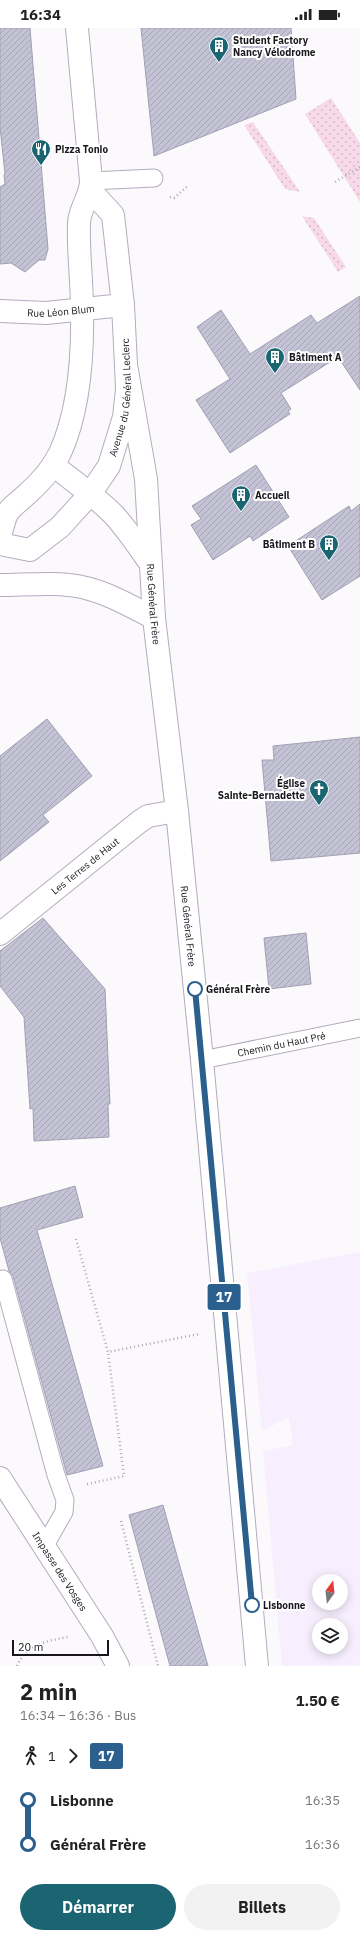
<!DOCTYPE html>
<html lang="fr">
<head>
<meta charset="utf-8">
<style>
	:root { --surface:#fff; --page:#f2f2f2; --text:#222; --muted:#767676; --accent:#1b6572 }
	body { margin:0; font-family:"IBM Plex Sans",sans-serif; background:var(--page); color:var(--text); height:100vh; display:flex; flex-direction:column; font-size:15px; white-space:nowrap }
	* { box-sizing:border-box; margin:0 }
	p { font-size:13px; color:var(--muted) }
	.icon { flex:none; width:22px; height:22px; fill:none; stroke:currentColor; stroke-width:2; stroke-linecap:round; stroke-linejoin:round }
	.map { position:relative; height:1638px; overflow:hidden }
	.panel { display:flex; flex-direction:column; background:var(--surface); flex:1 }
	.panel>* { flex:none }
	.badge { padding:0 8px; border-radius:3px; font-size:14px; line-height:26px }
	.needle { width:26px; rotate:15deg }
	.tools { position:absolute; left:312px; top:1546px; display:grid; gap:8px }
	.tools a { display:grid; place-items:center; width:36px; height:36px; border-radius:50%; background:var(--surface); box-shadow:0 2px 10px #0003; font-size:20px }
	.scale { position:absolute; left:12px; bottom:10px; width:97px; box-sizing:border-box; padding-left:4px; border:2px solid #19161c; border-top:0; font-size:11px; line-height:14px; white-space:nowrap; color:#19161c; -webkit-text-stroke:3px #fff; paint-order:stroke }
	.map>.badge { position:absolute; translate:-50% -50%; box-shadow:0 0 0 2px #fff }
	.legs { display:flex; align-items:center; gap:6px; height:44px; padding:0 20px; font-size:13px }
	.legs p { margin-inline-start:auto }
	.overview { display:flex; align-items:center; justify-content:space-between; height:68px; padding:0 20px }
	h1 { font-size:22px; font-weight:700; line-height:30px }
	.button { display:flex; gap:8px; margin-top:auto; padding:8px 20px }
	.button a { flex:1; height:46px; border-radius:24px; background:var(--accent); color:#fff; font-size:16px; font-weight:700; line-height:46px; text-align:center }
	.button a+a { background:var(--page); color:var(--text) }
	ul { padding:0 20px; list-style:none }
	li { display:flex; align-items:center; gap:14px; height:44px; font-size:15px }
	li i { display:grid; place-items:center; width:6px; height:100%; margin:0 5px; background:currentColor }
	li i::after { content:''; width:10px; height:10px; margin:-5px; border:3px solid; border-radius:50%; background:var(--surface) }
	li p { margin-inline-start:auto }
	li:first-child i { background:linear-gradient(#0000 50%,currentColor 0) }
	li:last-child i { background:linear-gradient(currentColor 50%,#0000 0) }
	.status { display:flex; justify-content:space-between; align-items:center; height:28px; padding:0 20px; background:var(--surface); direction:ltr }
	.status svg { height:11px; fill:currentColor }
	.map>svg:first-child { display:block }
	.built { fill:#f7effe; fill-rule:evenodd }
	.green { fill:url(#green-dots) }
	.building { fill:url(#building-hatch); stroke:#a19fb2 }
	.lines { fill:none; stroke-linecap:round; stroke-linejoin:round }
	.lane-casing { stroke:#b5abbd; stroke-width:19 }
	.street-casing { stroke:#b5abbd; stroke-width:24 }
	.secondary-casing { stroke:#b5abbd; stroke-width:24 }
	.path { stroke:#aeacb0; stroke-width:2.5; stroke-dasharray:1 3; stroke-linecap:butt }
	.lane { stroke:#fff; stroke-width:17 }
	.street { stroke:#fff; stroke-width:22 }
	.secondary { stroke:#fff; stroke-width:22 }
	.line-1-casing { stroke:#fff; stroke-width:9 }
	.line-1 { stroke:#2b5f8d; stroke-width:6 }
	.stop-1-dot { fill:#fff; stroke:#2b5f8d; stroke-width:2 }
	.labels { text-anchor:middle; stroke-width:4; stroke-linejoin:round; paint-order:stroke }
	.poi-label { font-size:10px; font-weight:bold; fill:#19161c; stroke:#fff; text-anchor:start }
	.street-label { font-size:10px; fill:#19161c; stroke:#fff }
	.stop-label { font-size:10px; font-weight:bold; fill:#19161c; stroke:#fff; text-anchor:start }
</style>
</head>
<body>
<div class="status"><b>16:34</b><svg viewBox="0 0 49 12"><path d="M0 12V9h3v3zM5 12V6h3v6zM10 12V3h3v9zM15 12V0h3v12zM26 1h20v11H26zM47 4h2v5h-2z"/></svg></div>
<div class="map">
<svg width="360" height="1638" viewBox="0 0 360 1638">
	<defs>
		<pattern id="green-dots" width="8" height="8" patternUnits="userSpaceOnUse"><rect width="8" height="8" fill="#f7d9e7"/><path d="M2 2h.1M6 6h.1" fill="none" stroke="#d3bac6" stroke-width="1.8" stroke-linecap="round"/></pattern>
		<pattern id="building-hatch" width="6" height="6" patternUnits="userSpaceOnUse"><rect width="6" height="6" fill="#c4c3d6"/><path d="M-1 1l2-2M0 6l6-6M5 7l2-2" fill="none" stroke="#a8a7b7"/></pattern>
	</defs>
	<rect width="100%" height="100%" fill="#fbf9fc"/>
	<path class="built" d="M360,1224v414h-78l-19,-215 30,-6 -4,-28 -27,14 -15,-158zM319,1553h22v22h-22zM319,1597h22v22h-22z"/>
	<g class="green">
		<polygon points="331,70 360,115 360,174 305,86"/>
		<polygon points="253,94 300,164 285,161 244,97"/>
		<polygon points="302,188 314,190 346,239 338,244"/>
	</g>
	<g class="building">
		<polygon points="0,0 30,0 48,221 45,232 39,232 25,244 11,235 0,236 0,159 5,156 4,147 5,146 0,99"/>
		<polygon points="141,0 291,0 296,71 154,128"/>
		<polygon points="360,268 360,362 338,329 281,365 291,381 288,383 290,386 230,425 196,372 230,351 197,299 221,282 250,326 311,287 317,295"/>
		<polygon points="256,437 289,489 253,513 250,508 213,532 191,497 201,491 192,478"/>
		<polygon points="360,476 360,548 322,572 288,518 349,478 351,483"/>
		<polygon points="47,691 92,748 43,787 49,794 0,833 0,728"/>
		<polygon points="360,709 360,825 271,833 262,732 274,732 273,718"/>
		<polygon points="43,890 105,961 110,1076 108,1076 109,1109 34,1113 33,1080 30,1081 24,989 0,958 0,923"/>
		<polygon points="306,905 311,956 269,961 264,910"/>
		<polygon points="75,1158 83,1189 37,1202 103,1438 67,1447 13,1248 9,1243 0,1210 0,1180"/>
		<polygon points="163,1477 177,1528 208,1638 170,1638 139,1524 129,1487"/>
	</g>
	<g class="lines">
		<g class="lane-casing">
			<g id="lane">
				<polyline points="91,153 154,150"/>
				<path id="s1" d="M202,1032l158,-32"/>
				<polyline points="3,1251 56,1447 65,1472 64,1484 44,1519"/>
			</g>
		</g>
		<g class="street-casing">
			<g id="street">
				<path id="s2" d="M0,283l46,2 77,-8"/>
				<path id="s3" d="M0,906l139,-112 9,-6 29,-5"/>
				<path id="s4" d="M0,1450l102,158 16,30"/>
			</g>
		</g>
		<g class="secondary-casing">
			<g id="secondary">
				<path id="s5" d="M126,337l20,114 8,139 23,193 25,249 55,606"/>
				<path d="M53,437c20,16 42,31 60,49 14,15 25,32 37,49"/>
				<path d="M0,507c3,-7 4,-17 8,-23 4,-6 13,-12 18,-17 14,-12 26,-26 34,-42 20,-44 23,-97 22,-144 0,-28 -4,-57 -3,-85 0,-16 12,-27 12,-43l-14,-153"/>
				<path id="s6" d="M0,516l30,6 30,-23 30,-33 19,-28 15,-49 3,-27 -1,-25 -3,-60 -10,-90 -22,-24"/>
				<path d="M0,557c26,0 61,-4 86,3 24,6 46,19 68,30"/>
			</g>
		</g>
		<g class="path">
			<polyline points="335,154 360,139"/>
			<polyline points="170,169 174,170 189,157"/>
			<polyline points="76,1211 108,1324 199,1306"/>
			<polyline points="87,1456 124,1448 108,1324"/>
			<polyline points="121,1493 158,1638"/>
			<path d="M17,1638c10,-22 30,-25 51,-29"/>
		</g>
		<use href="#lane" class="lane"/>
		<use href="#street" class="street"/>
		<use href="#secondary" class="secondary"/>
	</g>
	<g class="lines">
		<g class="line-1-casing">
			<polyline id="line-1" points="195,961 252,1577"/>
		</g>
		<use href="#line-1" class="line-1"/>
	</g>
	<defs>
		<g id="building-pin" transform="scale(1)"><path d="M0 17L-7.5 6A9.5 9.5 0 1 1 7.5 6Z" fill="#1b6572" stroke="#fff"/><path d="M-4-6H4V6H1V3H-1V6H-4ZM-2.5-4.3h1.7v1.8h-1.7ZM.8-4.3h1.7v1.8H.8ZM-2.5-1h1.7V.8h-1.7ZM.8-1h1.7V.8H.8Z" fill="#fff"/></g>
		<g id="restaurant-pin" transform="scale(1)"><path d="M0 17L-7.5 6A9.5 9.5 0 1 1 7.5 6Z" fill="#1b6572" stroke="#fff"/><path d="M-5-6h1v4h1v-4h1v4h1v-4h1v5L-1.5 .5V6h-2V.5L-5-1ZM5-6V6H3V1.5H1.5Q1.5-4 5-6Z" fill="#fff"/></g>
		<g id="church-pin" transform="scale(1)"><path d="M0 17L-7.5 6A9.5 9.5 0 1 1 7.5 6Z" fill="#1b6572" stroke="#fff"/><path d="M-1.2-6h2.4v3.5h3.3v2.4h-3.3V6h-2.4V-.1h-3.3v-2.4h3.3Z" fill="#fff"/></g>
	</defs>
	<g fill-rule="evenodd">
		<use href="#building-pin" x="219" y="18"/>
		<use href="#restaurant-pin" x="41" y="121"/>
		<use href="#building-pin" x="275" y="329"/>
		<use href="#building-pin" x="241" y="467"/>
		<use href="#building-pin" x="329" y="516"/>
		<use href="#church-pin" x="319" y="761"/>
	</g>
	<g class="stop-1-dot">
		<circle cx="195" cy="961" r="7"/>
		<circle cx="252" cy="1577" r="7"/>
	</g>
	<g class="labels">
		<g class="poi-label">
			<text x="233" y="16">Student Factory<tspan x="233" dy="12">Nancy Vélodrome</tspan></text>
			<text x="55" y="125">Pizza Tonio</text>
			<text x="289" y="333">Bâtiment A</text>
			<text x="255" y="471">Accueil</text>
			<text x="315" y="520" text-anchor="end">Bâtiment B</text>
			<text x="305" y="759" text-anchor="end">Église<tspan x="305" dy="12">Sainte-Bernadette</tspan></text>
		</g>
		<g class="street-label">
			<text dy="4" stroke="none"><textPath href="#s2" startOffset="61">Rue Léon Blum</textPath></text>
			<text dy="4" stroke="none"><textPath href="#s6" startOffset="217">Avenue du Général Leclerc</textPath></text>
			<text dy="4" stroke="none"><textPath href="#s5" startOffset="241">Rue Général Frère</textPath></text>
			<text dy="4" stroke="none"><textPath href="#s3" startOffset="109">Les Terres de Haut</textPath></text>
			<text dy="4" stroke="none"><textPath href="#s5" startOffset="565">Rue Général Frère</textPath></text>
			<text dy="4" stroke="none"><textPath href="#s1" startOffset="81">Chemin du Haut Pré</textPath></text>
			<text dy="4" stroke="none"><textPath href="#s4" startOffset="111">Impasse des Vosges</textPath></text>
		</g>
		<g class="stop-label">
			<text x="206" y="965">Général Frère</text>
			<text x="263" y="1581">Lisbonne</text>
		</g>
	</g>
</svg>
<div class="tools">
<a><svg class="needle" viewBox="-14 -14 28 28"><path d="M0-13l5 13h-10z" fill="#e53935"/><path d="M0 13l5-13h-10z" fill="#767676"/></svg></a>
<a><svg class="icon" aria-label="layers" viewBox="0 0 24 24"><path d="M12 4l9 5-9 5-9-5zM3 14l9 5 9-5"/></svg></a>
</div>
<div class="scale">20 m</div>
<b class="badge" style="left:224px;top:1269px;background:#2b5f8d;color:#fff">17</b>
</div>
<section class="panel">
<div class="overview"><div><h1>2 min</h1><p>16:34 – 16:36 · Bus</p></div><b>1.50 €</b></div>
<div class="legs"><svg class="icon" aria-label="walk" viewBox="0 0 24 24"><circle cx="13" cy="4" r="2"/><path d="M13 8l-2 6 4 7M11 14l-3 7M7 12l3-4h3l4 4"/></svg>1<svg class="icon" aria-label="forward" viewBox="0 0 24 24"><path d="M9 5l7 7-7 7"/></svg><b class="badge" style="background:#2b5f8d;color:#fff">17</b></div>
<ul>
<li><i style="color:#2b5f8d"></i><b>Lisbonne</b><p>16:35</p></li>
<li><i style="color:#2b5f8d"></i><b>Général Frère</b><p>16:36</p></li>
</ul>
<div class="button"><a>Démarrer</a><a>Billets</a></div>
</section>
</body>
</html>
